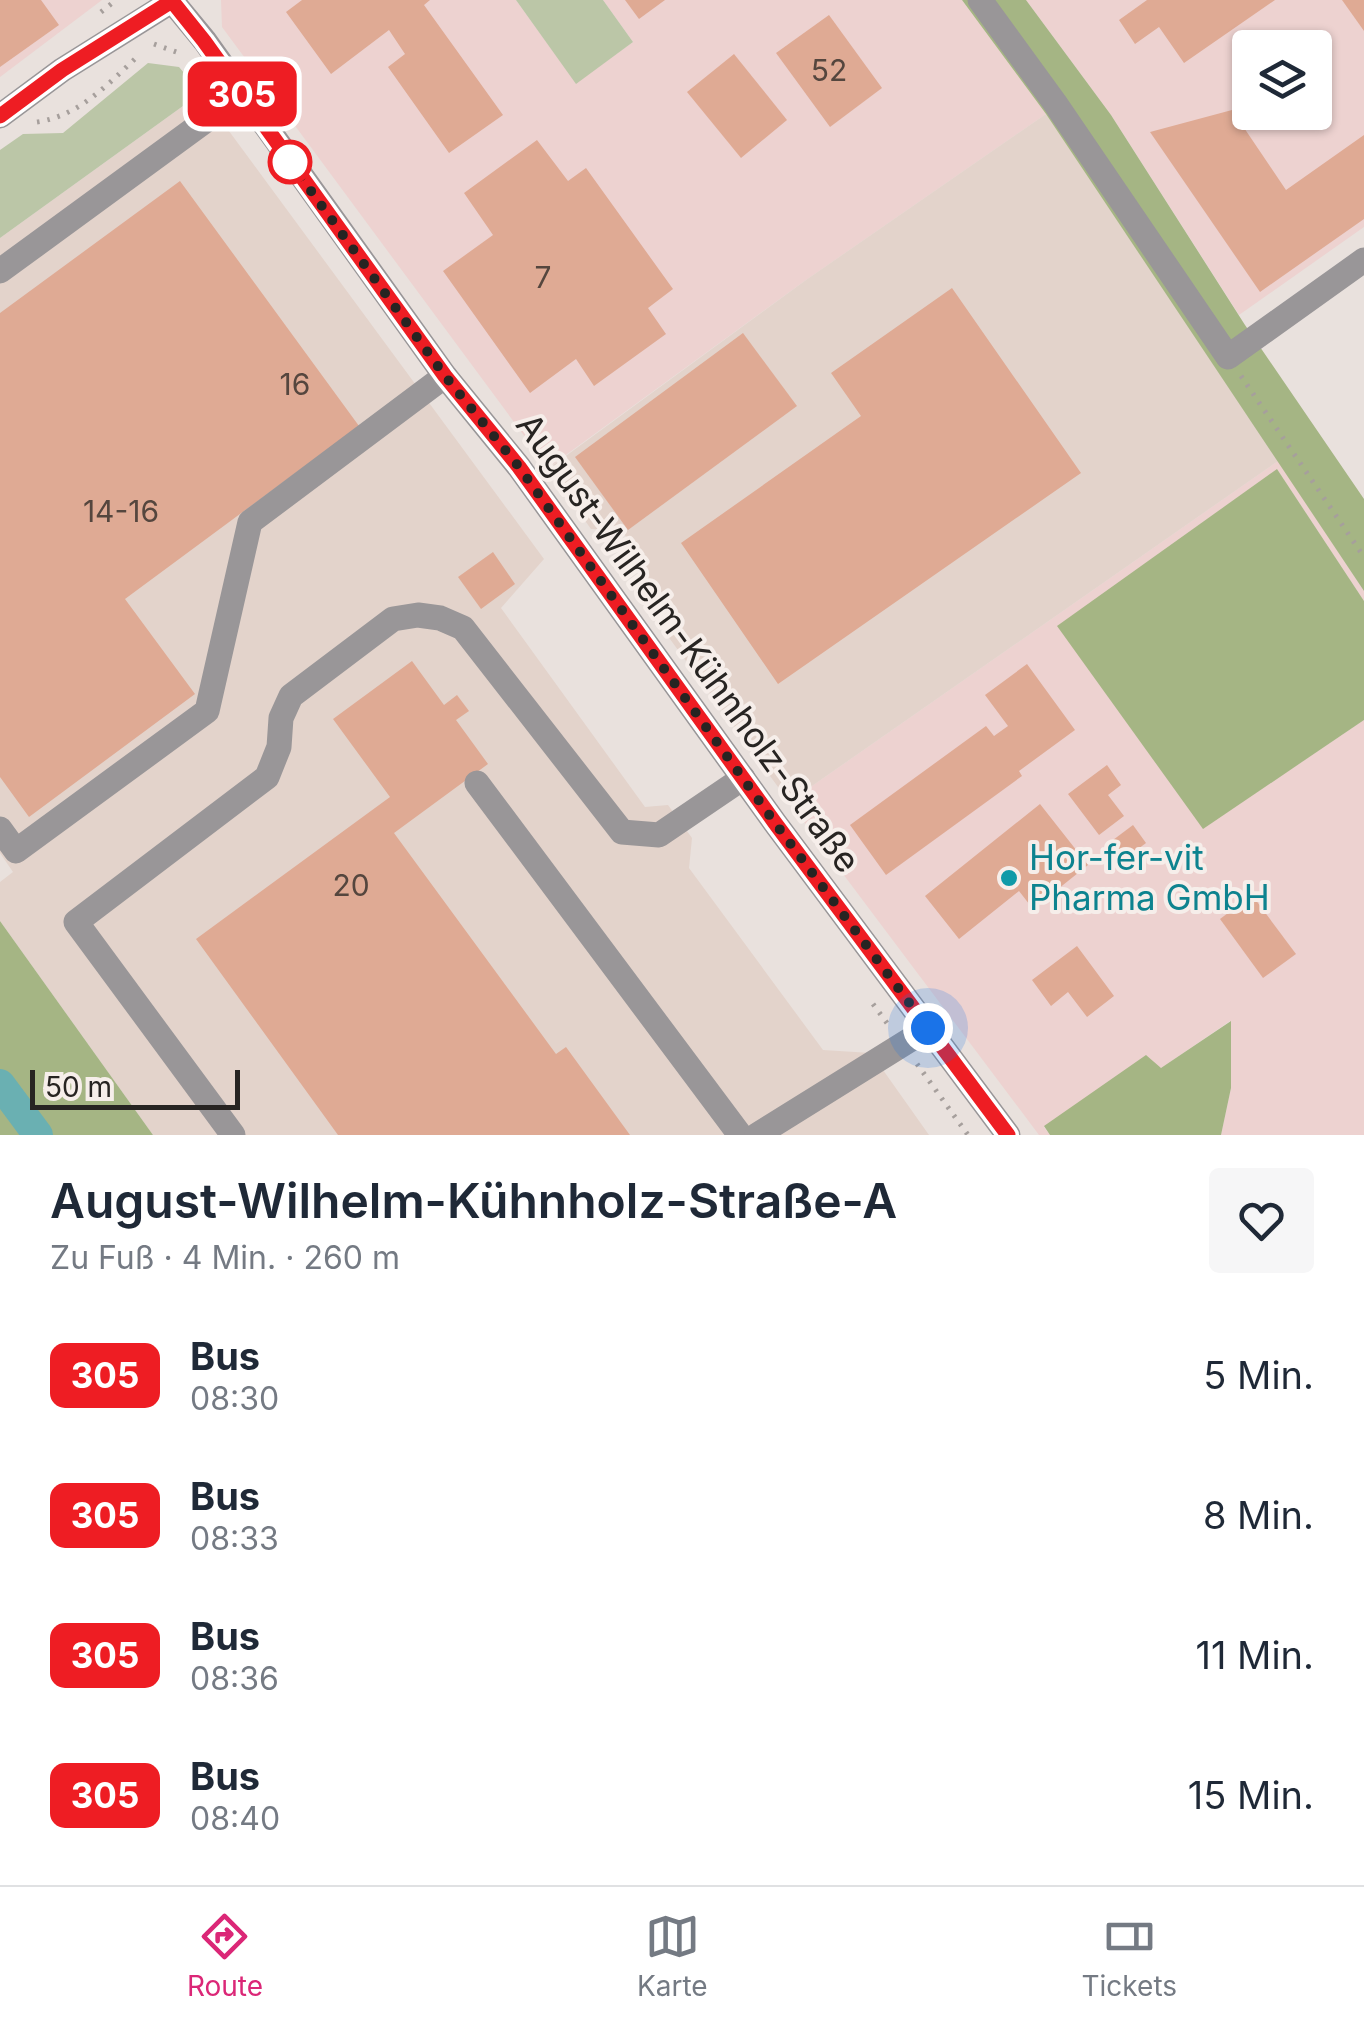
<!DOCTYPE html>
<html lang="de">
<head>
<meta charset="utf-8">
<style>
	:root { --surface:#fff; --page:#f6f6f7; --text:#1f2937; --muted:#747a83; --line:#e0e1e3; --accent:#db2777 }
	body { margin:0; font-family:Inter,sans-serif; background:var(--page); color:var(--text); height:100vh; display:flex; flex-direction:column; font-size:38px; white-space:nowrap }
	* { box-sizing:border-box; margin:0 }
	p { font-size:32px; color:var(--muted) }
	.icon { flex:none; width:55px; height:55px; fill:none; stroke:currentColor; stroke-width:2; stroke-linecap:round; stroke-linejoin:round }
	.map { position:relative; height:1135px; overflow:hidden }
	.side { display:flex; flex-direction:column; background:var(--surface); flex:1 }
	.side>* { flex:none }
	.badge { padding:0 20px; border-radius:15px; font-size:35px; line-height:65px }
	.tools { position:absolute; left:1232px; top:30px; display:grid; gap:20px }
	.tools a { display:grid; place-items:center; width:100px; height:100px; border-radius:10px; background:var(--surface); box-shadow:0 2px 8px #0004; font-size:50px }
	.scale { position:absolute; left:30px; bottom:25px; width:210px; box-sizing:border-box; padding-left:10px; border:5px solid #272422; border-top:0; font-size:28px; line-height:35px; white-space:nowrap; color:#272422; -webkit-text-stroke:8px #f6eeea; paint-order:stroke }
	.you { position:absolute; width:50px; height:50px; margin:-25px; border:8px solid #fff; border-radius:50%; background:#1a73e8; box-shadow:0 0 0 15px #1a73e833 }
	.map>.badge { position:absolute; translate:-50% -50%; box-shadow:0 0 0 5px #fff }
	.round { display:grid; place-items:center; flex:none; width:105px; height:105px; border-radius:10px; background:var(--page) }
	.summary { display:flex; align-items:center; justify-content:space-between; height:170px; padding:0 50px }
	h1 { font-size:48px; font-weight:600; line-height:75px }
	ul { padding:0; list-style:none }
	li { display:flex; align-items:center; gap:30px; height:140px; padding:0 50px }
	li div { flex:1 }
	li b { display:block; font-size:38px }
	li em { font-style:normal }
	li .badge { min-width:110px; font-weight:700; text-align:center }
	.menu { display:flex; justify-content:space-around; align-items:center; height:140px; border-top:2px solid var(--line); background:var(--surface); font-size:28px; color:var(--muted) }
	.menu a { display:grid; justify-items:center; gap:5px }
	.menu .current { color:var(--accent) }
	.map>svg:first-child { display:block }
	.commercial { fill:#edd2d0; fill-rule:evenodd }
	.built { fill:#e3d3cb }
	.green { fill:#bbc6a7 }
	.forest { fill:#a5b584 }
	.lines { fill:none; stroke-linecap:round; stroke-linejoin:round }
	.canal { stroke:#6ab0b2; stroke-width:30 }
	.building { fill:#dfaa94 }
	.path { stroke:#a69f9c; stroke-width:5; stroke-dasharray:2.5 8; stroke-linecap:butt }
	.minor { stroke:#999698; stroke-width:25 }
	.line-casing { stroke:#fff; stroke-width:22 }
	.line { stroke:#ee1d23; stroke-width:15 }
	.walk { stroke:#272422; stroke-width:10; stroke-dasharray:0 18 }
	.stop-dot { fill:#fff; stroke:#ee1d23; stroke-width:5 }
	.culture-dot { fill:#0f9aa8; stroke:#f6eeea; stroke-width:4 }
	.labels { text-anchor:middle; stroke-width:8; stroke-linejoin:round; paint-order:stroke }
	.number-label { font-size:30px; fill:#55463e }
	.street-label { font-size:35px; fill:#272422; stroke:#f6eeea }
	.culture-label { font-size:35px; fill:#0d838f; stroke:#f6eeea; text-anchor:start }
</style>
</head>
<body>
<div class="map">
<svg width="1364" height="1135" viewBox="0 0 1364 1135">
	<rect width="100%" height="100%" fill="#e9e1dd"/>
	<g class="commercial">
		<polygon points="0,0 102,0 0,77"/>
		<polygon points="221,0 516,0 576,83 633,42 603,0 962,0 1046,114 806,280 548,468 222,27"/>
		<path d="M1026,0h338v227l-125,88 -128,-200zM1250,48h65v64h-65z"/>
		<polygon points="1278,461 1364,591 1364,601 1277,469 1203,828 1364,720 1364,1135 1221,1135 1231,1088 1230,1021 1160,1069 1147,1056 1044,1127 1050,1135 1039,1135 789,802"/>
	</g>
	<g class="built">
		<polygon points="201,93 544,559 501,608 645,807 668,805 692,838 689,868 823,1050 871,1053 929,1135 153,1135 0,921 0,882 13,872 0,853 0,238"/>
		<polygon points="1046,114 1278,461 789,802 640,598 646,563 635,548 621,530 591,529 548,469 806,280"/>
	</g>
	<g class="green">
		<polygon points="516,0 603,0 633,42 576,84"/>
		<polygon points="148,63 179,67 201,93 0,238 0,150 23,134 63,133"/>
	</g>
	<g class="forest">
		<polygon points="962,0 1026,0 1111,115 1245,325 1364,499 1364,591 1046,114"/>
		<polygon points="1277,469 1364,601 1364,720 1203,829 1057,626"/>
		<polygon points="0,921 153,1135 0,1135"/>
		<polygon points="1231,1021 1231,1088 1221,1135 1050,1135 1044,1126 1146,1055 1161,1068"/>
	</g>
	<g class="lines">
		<polyline class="canal" points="0,1084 38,1135"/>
	</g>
	<g class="building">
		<polygon points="0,0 41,0 59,25 0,67"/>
		<polygon points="302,0 430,0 424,5 503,115 449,153 388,67 405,54 389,30 331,74 286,12"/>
		<polygon points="625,0 665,0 639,19"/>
		<polygon points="1147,0 1275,0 1184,63 1159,27 1135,44 1119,20"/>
		<polygon points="1342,0 1364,0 1364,31"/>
		<polygon points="829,15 882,88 830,127 776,53"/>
		<polygon points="734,54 787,120 741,158 687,92"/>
		<polygon points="1232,110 1286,190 1364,135 1364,219 1260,292 1150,132"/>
		<polygon points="537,140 568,181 586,168 673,289 648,308 666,334 594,386 576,359 530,393 443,271 493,235 464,193"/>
		<polygon points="180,181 359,426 125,599 195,694 29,817 0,777 0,313"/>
		<polygon points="952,288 1081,473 778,684 681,543 861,416 831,373"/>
		<polygon points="743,333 797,406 628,530 575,457"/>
		<polygon points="493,552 515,584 481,609 458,577"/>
		<polygon points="412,661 444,705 457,695 469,711 456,720 488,764 394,833 556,1054 566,1047 630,1135 338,1135 196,939 390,797 333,719"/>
		<polygon points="1027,664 1075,730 1019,771 1022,776 886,875 850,825 986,726 994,736 1008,726 985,695"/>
		<polygon points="1107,765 1121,785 1108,795 1124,816 1099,835 1068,794"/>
		<polygon points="1040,804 1088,865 1033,909 1019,891 959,939 925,896"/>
		<polygon points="1133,825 1146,843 1122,861 1109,843"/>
		<polygon points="1252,895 1296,954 1263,978 1220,919"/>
		<polygon points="1077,946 1114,996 1087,1017 1068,992 1051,1006 1032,980"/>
	</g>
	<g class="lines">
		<g class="path">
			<polyline points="101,12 116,0"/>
			<polyline points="154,44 182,54"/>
			<path d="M37,122c42,-6 71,-38 101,-66"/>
			<polyline points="1241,376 1364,557"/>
			<polyline points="873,1004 887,1023"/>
			<polyline points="917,1064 968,1135"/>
		</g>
		<g class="minor">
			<polyline points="980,0 1055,103 1228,357 1364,260"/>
			<polyline points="172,1 205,41 445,376 519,467 775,823 1008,1135"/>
			<polyline points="0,116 62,70 174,0"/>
			<polyline points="0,271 242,94"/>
			<polyline points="477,783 740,1135"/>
			<polyline points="0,829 16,851 207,711 250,522 445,376"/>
			<polyline points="233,1135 76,922 267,777 279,747 281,718 291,696 393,619 418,615 440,618 463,628 622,832 659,835 743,778"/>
			<polyline points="757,1135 929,1028"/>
		</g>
	</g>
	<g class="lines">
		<g class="line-casing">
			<polyline id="line" points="0,116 62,70 172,1 204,41 445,376 519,467 775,823 1008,1135"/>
		</g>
		<use href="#line" class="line"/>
		<polyline class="walk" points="290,162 445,376 519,467 775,823 928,1028"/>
	</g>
	<circle class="stop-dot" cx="290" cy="162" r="20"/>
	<circle class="culture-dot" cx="1009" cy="878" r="10"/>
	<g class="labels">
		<g class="number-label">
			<text x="829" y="81">52</text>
			<text x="543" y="288">7</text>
			<text x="295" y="395">16</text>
			<text x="121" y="522">14-16</text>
			<text x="351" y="896">20</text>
		</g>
		<g class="street-label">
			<text transform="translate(688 643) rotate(54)" y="12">August-Wilhelm-Kühnholz-Straße</text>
		</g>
		<g class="culture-label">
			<text x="1029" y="870">Hor-fer-vit<tspan x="1029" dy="40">Pharma GmbH</tspan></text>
		</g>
	</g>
</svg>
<div class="tools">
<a><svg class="icon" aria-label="layers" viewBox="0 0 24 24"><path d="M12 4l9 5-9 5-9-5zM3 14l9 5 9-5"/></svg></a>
</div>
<div class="scale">50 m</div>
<div class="you" style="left:928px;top:1028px"></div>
<b class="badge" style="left:242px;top:94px;background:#ee1d23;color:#fff">305</b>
</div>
<section class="side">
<div class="summary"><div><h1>August-Wilhelm-Kühnholz-Straße-A</h1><p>Zu Fuß · 4 Min. · 260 m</p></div><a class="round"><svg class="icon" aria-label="heart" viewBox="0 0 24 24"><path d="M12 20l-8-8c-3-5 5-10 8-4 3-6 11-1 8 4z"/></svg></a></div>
<ul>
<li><span class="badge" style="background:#ee1d23;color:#fff">305</span><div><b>Bus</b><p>08:30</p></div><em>5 Min.</em></li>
<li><span class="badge" style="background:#ee1d23;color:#fff">305</span><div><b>Bus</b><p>08:33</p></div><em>8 Min.</em></li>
<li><span class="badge" style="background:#ee1d23;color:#fff">305</span><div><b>Bus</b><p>08:36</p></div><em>11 Min.</em></li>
<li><span class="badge" style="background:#ee1d23;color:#fff">305</span><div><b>Bus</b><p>08:40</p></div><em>15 Min.</em></li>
</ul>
</section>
<nav class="menu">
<a class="current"><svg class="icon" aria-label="directions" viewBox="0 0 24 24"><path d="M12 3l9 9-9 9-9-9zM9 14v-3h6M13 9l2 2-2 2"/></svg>Route</a>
<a><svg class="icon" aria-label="map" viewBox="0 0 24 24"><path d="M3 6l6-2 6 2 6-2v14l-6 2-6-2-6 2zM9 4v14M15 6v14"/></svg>Karte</a>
<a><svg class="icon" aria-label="tickets" viewBox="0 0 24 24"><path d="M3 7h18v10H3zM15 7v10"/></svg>Tickets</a>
</nav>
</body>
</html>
